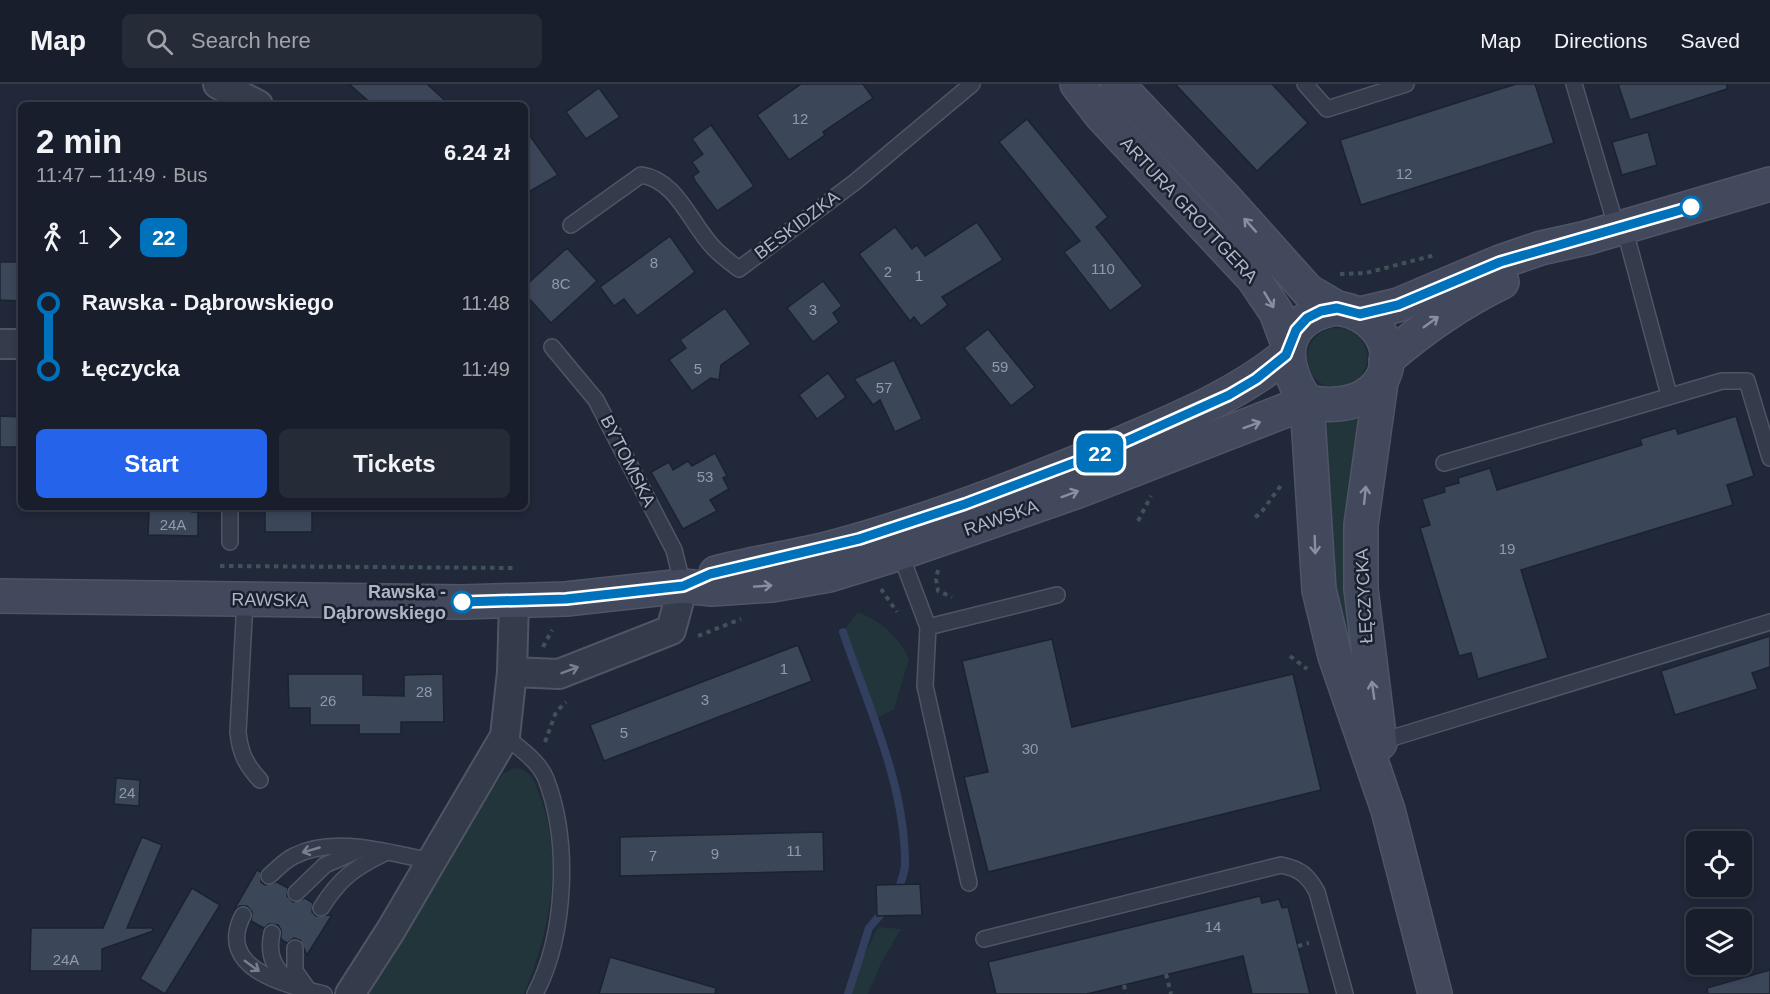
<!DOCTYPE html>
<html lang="en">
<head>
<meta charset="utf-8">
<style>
	:root { --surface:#181e2b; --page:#252b37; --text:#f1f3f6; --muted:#9fa2a9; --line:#363c47; --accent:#2563eb }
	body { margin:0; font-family:Arial,sans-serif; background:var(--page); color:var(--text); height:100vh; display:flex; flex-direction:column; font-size:22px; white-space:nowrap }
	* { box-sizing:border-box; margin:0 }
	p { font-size:20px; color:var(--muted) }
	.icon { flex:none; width:33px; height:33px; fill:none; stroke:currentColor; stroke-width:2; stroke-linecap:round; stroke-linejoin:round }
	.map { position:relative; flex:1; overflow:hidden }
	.details { position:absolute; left:18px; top:18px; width:510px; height:408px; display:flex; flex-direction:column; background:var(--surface); border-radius:9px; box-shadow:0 3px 9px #0003,0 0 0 2px var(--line) }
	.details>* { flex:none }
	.badge { padding:0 12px; border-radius:9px; font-size:21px; line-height:39px }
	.tools { position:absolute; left:1686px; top:747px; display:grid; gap:12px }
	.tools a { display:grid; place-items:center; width:66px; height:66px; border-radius:9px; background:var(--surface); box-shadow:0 3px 9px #0003,0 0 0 2px var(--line); font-size:30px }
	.map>.badge { position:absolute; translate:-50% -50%; box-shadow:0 0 0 3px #fff }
	.legs { display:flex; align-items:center; gap:9px; height:66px; padding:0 18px; font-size:20px }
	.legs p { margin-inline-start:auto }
	.summary { display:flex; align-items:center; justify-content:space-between; height:102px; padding:0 18px }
	h1 { font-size:33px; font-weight:700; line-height:45px }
	.cta { display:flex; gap:12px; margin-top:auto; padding:12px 18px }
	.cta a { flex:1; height:69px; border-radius:9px; background:var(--accent); color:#fff; font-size:24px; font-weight:700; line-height:69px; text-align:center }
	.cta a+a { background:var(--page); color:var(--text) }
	ul { padding:0 18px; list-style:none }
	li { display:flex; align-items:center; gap:21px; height:66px; font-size:22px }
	li i { display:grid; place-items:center; width:9px; height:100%; margin:0 8px; background:currentColor }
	li i::after { content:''; width:15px; height:15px; margin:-8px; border:4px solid; border-radius:50%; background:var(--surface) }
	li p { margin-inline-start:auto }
	li:first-child i { background:linear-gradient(#0000 50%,currentColor 0) }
	li:last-child i { background:linear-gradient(currentColor 50%,#0000 0) }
	header { display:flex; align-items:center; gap:36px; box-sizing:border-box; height:84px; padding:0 30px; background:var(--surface); border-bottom:2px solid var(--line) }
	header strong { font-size:28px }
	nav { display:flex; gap:33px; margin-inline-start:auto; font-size:21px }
	.search { width:420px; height:54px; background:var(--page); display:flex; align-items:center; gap:15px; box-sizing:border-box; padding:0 21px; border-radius:9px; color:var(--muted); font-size:22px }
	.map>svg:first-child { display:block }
	.green { fill:#22353a }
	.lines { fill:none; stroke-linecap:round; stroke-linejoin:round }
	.stream { stroke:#323f5f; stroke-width:8 }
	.building { fill:#3c4659; stroke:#1b2230; stroke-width:1.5 }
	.lane-casing { stroke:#4f5564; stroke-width:18 }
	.street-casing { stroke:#4f5564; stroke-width:32 }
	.secondary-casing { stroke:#4f5564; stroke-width:36 }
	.path { stroke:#405258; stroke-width:4; stroke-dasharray:4.5 4.5; stroke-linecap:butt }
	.lane { stroke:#343b4a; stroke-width:15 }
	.street { stroke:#343b4a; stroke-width:28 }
	.secondary { stroke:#42495d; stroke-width:33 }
	.oneway { stroke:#898fa1 }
	.oneway2 { stroke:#787e8e }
	.line-1-casing { stroke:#fff; stroke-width:14 }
	.line-1 { stroke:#0072bc; stroke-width:9 }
	.stop-1-dot { fill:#fff; stroke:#0072bc; stroke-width:3 }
	.labels { text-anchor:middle; stroke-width:5; stroke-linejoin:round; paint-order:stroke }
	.number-label { font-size:15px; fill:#9299ab }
	.street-label { font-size:18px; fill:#afb5c6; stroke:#19202e }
	.stop-label { font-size:18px; font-weight:bold; fill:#afb5c6; stroke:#19202e; text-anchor:end }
</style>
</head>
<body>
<header>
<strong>Map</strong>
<div class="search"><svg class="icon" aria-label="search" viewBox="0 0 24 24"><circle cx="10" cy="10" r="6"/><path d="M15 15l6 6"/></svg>Search here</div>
<nav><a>Map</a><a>Directions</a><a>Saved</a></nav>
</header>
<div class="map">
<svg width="1770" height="910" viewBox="0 0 1770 910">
	<rect width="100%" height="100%" fill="#202839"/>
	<g class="green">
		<circle cx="1337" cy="274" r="30"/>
		<polygon points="1363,327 1365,620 1338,550 1318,332"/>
		<path d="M858,528c25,11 39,23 51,47l-15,50 -20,11 -31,-88z"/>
		<path d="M514,684c17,1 21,14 26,28 24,65 10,135 -16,198h-159l132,-212 6,-8z"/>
		<polygon points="878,843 901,845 881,879 868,910 848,910 854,891"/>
	</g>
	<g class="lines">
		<g class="stream">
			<path d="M843,548c25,74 63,154 62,234 -1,9 -5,19 -8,27"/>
			<polyline points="848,910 869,844 886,824"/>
		</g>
	</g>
	<g class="building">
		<polygon points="349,0 427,0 450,21 373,21"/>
		<polygon points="801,0 863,0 873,14 823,48 825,51 789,76 757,31"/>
		<polygon points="1175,0 1272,0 1308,39 1257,87"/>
		<polygon points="1516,0 1535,0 1554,59 1361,121 1340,56"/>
		<polygon points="1618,0 1727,0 1727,5 1630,36"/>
		<polygon points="599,4 620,33 586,55 566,28"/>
		<polygon points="1027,35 1108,133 1096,143 1143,202 1110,227 1064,168 1080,157 999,58"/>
		<polygon points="711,41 754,102 717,127 695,97 693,92 699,88 692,78 703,70 692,55"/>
		<polygon points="525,45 558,91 525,110"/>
		<polygon points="1648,48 1657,81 1622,91 1612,58"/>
		<polygon points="977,138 1003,176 942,213 948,221 921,242 914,233 910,237 859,170 895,143 912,165 917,161 925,172"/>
		<polygon points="670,152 695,188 637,232 624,215 614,222 600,203"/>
		<polygon points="567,164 597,197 551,239 525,210 525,202"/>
		<polygon points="0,178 21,178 21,217 0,216"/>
		<polygon points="823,197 842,222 833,229 839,238 813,258 787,224"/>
		<polygon points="725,224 751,260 721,281 719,296 711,294 692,307 669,276 686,264 680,256"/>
		<polygon points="988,245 1035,303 1011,322 964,264"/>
		<polygon points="894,276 922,335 895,348 880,316 873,321 854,295"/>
		<polygon points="828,289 846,313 817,335 799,311"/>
		<polygon points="0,332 21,333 21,363 0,363"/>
		<polygon points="1736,332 1754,392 1727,401 1733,421 1521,486 1548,574 1478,595 1471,569 1459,572 1420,444 1430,441 1422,415 1445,408 1444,403 1459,399 1458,394 1490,384 1497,406 1642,361 1640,355 1676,344 1678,350"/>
		<polygon points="715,369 727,392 723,394 729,405 710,416 717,427 683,445 651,388 669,378 673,386 688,377 692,382"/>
		<polygon points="155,423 192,423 192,428 198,428 198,452 148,451 149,427 155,427"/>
		<rect x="265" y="423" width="47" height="25"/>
		<polygon points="1770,552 1770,583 1752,589 1758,605 1675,631 1661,587"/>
		<polygon points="1052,555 1072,643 1293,590 1321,706 988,788 964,693 988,688 962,577"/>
		<polygon points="798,561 812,597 604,677 590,641"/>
		<polygon points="288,590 363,590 363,611 404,612 404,591 443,590 444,638 401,638 401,650 359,650 359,641 310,641 310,624 289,624"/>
		<polygon points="116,694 140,696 139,722 114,720"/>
		<polygon points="823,748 824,787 620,792 620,753"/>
		<polygon points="142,753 162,761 127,844 152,844 153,847 102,865 102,887 30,887 31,844 103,844"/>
		<polygon points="257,786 261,788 261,798 265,801 277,798 288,804 287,812 293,818 305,814 313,819 312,828 316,832 332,831 307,871 300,856 294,854 287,859 281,855 281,846 278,841 269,840 264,844 251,837 252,828 247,822 240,822 234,826"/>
		<polygon points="920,800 922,831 877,832 876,801"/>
		<polygon points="192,804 220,821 165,910 140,895"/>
		<polygon points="1260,812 1262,819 1279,815 1282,824 1288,823 1310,910 1252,910 1243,872 1087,910 996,910 988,878"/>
		<polygon points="610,873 716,904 715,910 599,910"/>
		<polygon points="1770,886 1770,910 1708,910 1707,904"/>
	</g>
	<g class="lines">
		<g class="lane-casing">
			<g id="lane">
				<polyline points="1305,0 1327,25 1406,0"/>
				<polyline points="1574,0 1617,145"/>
				<path d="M571,141l70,-50c36,5 49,48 72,72 7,8 17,15 26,22l116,-87 117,-98"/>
				<polyline points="1624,143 1669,311"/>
				<polyline points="552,263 596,316 674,466 683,502"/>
				<polyline points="1444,379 1722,297 1747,297 1770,374"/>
				<polyline points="230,423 230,458"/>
				<polyline points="900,469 928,543 925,602 969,799"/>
				<path d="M245,516l-7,132c2,21 8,33 22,48"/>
				<polyline points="928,543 1057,511"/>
				<path d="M505,652c14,12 34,25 41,43 24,62 20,156 -11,215"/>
				<polyline points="1379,658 1770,538"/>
				<path d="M269,792c7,-6 16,-16 25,-20 40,-21 95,-3 137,5"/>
				<polyline points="296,809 325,781 357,767"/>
				<path d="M321,824c19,-30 33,-40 64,-55"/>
				<path d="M243,831c-28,54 43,70 81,79"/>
				<path d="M272,849c-5,23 2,35 19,50"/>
				<path d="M984,855l297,-74c19,4 27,10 36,27l28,102"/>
				<polyline points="295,864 295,887 309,907"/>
			</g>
		</g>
		<g class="street-casing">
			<g id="street">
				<polyline points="218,0 258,21"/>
				<polyline points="0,260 21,260"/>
				<polyline points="512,588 559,590 671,546 683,502"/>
				<polyline points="350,910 391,846 505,652 512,588 514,517"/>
			</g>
		</g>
		<g class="secondary-casing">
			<g id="secondary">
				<polyline points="1077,0 1101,31 1253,194 1276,228 1288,260"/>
				<polyline points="1117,0 1223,112 1308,207 1337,224"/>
				<path d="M1337,224c75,11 67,113 -30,94 -30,-41 -26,-85 30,-94z"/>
				<polyline points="1360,230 1398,221 1500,178 1541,164 1586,154 1770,100"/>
				<path d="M1386,276c37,-32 73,-57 116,-78"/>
				<polyline points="1307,318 1319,506 1335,572 1388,726 1435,910"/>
				<path d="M716,489c37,-10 74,-15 111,-24 102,-27 203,-66 300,-108 56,-24 111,-47 159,-86"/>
				<polyline points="0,512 462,518 566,515 683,502 712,505 772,501 829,491 900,469 1078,407 1307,318"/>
				<polyline points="1380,659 1361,505 1361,441 1381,298"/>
			</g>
		</g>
		<g class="path">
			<polyline points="1340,190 1366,189 1435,171"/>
			<polyline points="1255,433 1260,430 1282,400"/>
			<polyline points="1138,437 1151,412"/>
			<polyline points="220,482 515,484"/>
			<polyline points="938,486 936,495 938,507 952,513"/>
			<polyline points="881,505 897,528"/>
			<polyline points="698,552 741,535"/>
			<polyline points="543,563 552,546"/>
			<polyline points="1290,572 1307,585"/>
			<polyline points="545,658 556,628 566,618"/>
			<polyline points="1298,862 1309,859"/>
			<polyline points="1166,890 1171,910"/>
			<polyline points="1124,901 1126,910"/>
		</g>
		<use href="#lane" class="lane"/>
		<use href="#street" class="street"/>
		<use href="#secondary" class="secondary"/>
	</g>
	<defs><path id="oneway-shaft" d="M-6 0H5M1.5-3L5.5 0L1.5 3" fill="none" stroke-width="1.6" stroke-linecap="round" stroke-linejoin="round" transform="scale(1.5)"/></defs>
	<g class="oneway">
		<use href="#oneway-shaft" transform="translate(1250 141) rotate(-132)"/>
		<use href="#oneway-shaft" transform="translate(1269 216) rotate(59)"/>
		<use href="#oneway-shaft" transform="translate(1431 238) rotate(-36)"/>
		<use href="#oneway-shaft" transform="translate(1252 341) rotate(-20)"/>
		<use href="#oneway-shaft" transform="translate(1070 410) rotate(-20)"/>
		<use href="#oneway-shaft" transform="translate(1365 411) rotate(-84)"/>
		<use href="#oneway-shaft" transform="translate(1315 461) rotate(88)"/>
		<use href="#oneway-shaft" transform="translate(763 502) rotate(-4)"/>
		<use href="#oneway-shaft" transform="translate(1373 606) rotate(-98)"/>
	</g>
	<g class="oneway2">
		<use href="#oneway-shaft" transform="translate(570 586) rotate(-21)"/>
		<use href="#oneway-shaft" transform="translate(311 766) rotate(164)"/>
		<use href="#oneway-shaft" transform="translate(252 882) rotate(36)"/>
	</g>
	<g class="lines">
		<g class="line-1-casing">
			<polyline id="line-1" points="462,518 566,515 683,502 710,490 859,455 965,420 1100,369 1229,311 1256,295 1286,271 1296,246 1307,234 1321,227 1337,224 1360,230 1398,221 1500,178 1691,123"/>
		</g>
		<use href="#line-1" class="line-1"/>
	</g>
	<g class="stop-1-dot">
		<circle cx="1691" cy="123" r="10"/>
		<circle cx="462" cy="518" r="10"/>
	</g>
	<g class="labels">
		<g class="number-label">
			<text x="800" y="40">12</text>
			<text x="1404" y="95">12</text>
			<text x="654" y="184">8</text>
			<text x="1103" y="190">110</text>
			<text x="888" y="193">2</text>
			<text x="919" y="197">1</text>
			<text x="561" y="205">8C</text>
			<text x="813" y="231">3</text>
			<text x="1000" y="288">59</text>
			<text x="698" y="290">5</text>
			<text x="884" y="309">57</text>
			<text x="705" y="398">53</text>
			<text x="173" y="446">24A</text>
			<text x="1507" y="470">19</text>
			<text x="784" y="590">1</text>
			<text x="424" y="613">28</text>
			<text x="705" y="621">3</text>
			<text x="328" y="622">26</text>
			<text x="624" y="654">5</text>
			<text x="1030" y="670">30</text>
			<text x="127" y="714">24</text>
			<text x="794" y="772">11</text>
			<text x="715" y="775">9</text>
			<text x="653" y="777">7</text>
			<text x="1213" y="848">14</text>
			<text x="66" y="881">24A</text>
		</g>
		<g class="street-label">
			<text transform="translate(1189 126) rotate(47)" y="6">ARTURA GROTTGERA</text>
			<text transform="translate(797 141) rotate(-37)" y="6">BESKIDZKA</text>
			<text transform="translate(628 377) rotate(63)" y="6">BYTOMSKA</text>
			<text transform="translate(1001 434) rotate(-19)" y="6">RAWSKA</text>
			<text transform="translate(1364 512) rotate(-93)" y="6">ŁĘCZYCKA</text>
			<text transform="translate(270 516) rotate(1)" y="6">RAWSKA</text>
		</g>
		<g class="stop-label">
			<text x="446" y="514">Rawska -<tspan x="446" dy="21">Dąbrowskiego</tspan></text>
		</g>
	</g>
</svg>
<div class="tools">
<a><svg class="icon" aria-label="locate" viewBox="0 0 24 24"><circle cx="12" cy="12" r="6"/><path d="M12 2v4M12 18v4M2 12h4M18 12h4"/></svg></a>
<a><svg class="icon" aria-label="layers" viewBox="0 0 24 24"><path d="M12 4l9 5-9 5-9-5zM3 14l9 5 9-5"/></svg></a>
</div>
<b class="badge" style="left:1100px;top:369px;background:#0072bc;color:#fff">22</b>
<section class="details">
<div class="summary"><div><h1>2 min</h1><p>11:47 – 11:49 · Bus</p></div><b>6.24 zł</b></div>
<div class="legs"><svg class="icon" aria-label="walk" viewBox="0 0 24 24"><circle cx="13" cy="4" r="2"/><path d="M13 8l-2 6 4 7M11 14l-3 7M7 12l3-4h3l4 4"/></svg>1<svg class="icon" aria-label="forward" viewBox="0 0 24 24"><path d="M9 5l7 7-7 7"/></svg><b class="badge" style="background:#0072bc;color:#fff">22</b></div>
<ul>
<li><i style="color:#0072bc"></i><b>Rawska - Dąbrowskiego</b><p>11:48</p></li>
<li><i style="color:#0072bc"></i><b>Łęczycka</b><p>11:49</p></li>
</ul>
<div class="cta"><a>Start</a><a>Tickets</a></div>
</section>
</div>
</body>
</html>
